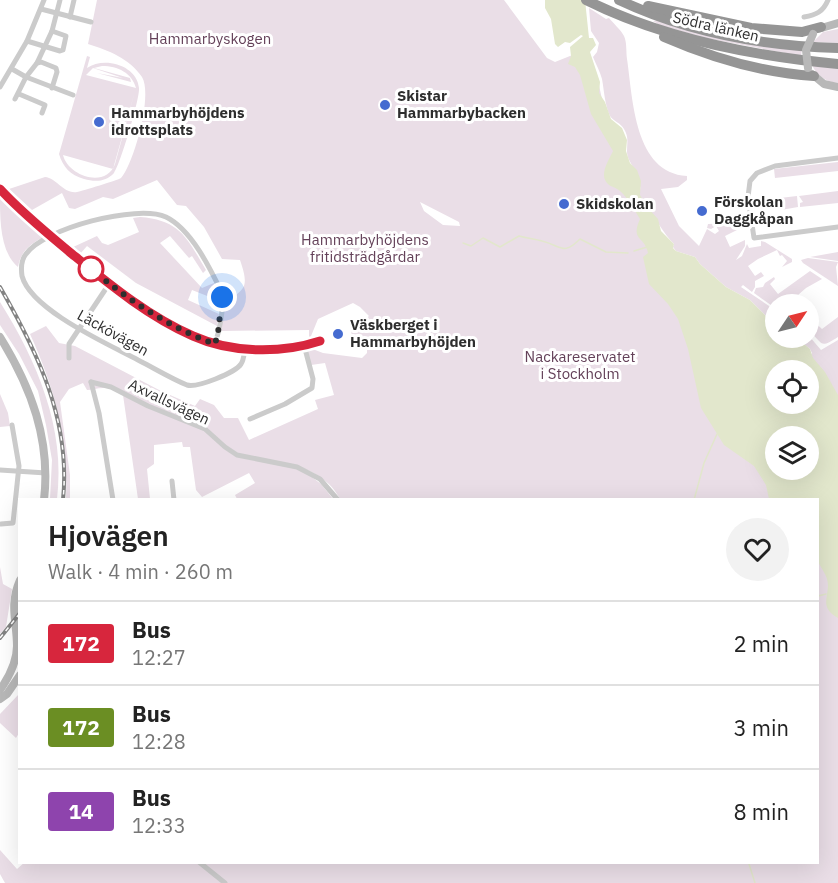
<!DOCTYPE html>
<html lang="en">
<head>
<meta charset="utf-8">
<style>
	:root { --surface:#fff; --page:#f2f2f2; --text:#222; --muted:#767676; --line:#e0e0e0 }
	body { margin:0; font-family:"IBM Plex Sans",sans-serif; background:var(--page); color:var(--text); height:100vh; display:flex; flex-direction:column; font-size:22px; white-space:nowrap }
	* { box-sizing:border-box; margin:0 }
	p { font-size:20px; color:var(--muted) }
	.icon { flex:none; width:33px; height:33px; fill:none; stroke:currentColor; stroke-width:2; stroke-linecap:round; stroke-linejoin:round }
	.map { position:relative; flex:1; overflow:hidden }
	.drawer { position:absolute; left:18px; top:498px; width:801px; height:366px; display:flex; flex-direction:column; background:var(--surface); border-radius:0px; box-shadow:0 6px 24px #0002 }
	.drawer>* { flex:none }
	.badge { padding:0 12px; border-radius:4px; font-size:21px; line-height:39px }
	.needle { width:39px; rotate:55deg }
	.controls { position:absolute; left:765px; top:294px; display:grid; gap:12px }
	.controls a { display:grid; place-items:center; width:54px; height:54px; border-radius:50%; background:var(--surface); box-shadow:0 6px 24px #0002; font-size:30px }
	.you { position:absolute; width:30px; height:30px; margin:-15px; border:4px solid #fff; border-radius:50%; background:#1a73e8; box-shadow:0 0 0 9px #1a73e833 }
	.map>.badge { position:absolute; translate:-50% -50%; box-shadow:0 0 0 3px #fff }
	.round { display:grid; place-items:center; flex:none; width:63px; height:63px; border-radius:32px; background:var(--page) }
	.head { display:flex; align-items:center; justify-content:space-between; height:102px; padding:0 30px }
	h1 { font-size:28px; font-weight:600; line-height:45px }
	ul { padding:0; list-style:none }
	li { display:flex; align-items:center; gap:18px; height:84px; padding:0 30px; border-top:2px solid var(--line) }
	li div { flex:1 }
	li b { display:block; font-size:22px }
	li em { font-style:normal }
	li .badge { min-width:66px; font-weight:700; text-align:center }
	.map>svg:first-child { display:block }
	.green { fill:#eadee7; fill-rule:evenodd }
	.water { fill:#e2e7cc; fill-rule:evenodd }
	.lines { fill:none; stroke-linecap:round; stroke-linejoin:round }
	.stream { stroke:#e2e7cc; stroke-width:1.5 }
	.street { stroke:#cbcbcb; stroke-width:5 }
	.secondary { stroke:#b8b8b8; stroke-width:8 }
	.highway { stroke:#959595; stroke-width:10 }
	.rail-casing { stroke:#838383; stroke-width:4 }
	.rail { stroke:#fff; stroke-width:1.5; stroke-dasharray:4.5; stroke-linecap:butt }
	.secondary-bridge { stroke:#b8b8b8; stroke-width:8 }
	.line-casing { stroke:#fff; stroke-width:14 }
	.line { stroke:#d7263d; stroke-width:9 }
	.walk { stroke:#2e2e2e; stroke-width:6; stroke-dasharray:0 10.8 }
	.poi-dot { fill:#456bd0; stroke:#fff; stroke-width:2 }
	.stop-dot { fill:#fff; stroke:#d7263d; stroke-width:3 }
	.labels { text-anchor:middle; stroke-width:6; stroke-linejoin:round; paint-order:stroke }
	.street-label { font-size:15px; fill:#2e2e2e; stroke:#fff }
	.park-label { font-size:15px; fill:#644159; stroke:#fff }
	.poi-label { font-size:15px; font-weight:bold; fill:#2e2e2e; stroke:#fff; text-anchor:start }
</style>
</head>
<body>
<div class="map">
<svg width="838" height="883" viewBox="0 0 838 883">
	<rect width="100%" height="100%" fill="#fff"/>
	<g class="green">
		<path d="M97,0h407l43,58 8,4 20,-8 21,18 6,27 38,92c2,-20 -13,-26 -13,-40 0,-8 2,-14 -3,-22 -3,-6 -11,-8 -14,-13 -5,-10 -6,-26 -8,-37 -2,-7 -6,-15 -9,-22l4,-5 2,-9 -8,-12 -2,-23 17,11 3,-1c4,5 12,12 15,18 3,6 2,16 3,23 6,40 7,114 60,117v4l-9,7 -17,2 18,37 20,20 8,-17 8,5 4,-3 -3,-5 -5,3 -4,-1 1,-4 27,-1 5,2 -4,2 1,3 -12,6 5,11 15,-7v6l-9,14 6,-4 5,-12 2,4 12,-2v-5l4,1 27,17v3l-10,5 5,-6 -5,-6 -2,1 -3,-6 -19,9 -10,7 7,10 6,-4 3,4 -9,5v6l-3,5 -9,-7 -2,2 34,23v10l-8,-3 -17,-17 -24,-13 -26,-23 -5,-7 -19,-6 -3,-4 1,-3c-12,-12 -15,-22 -26,-35l128,227v34l62,-1v414h-833l-5,-9v-24l17,19 8,-7h793v-362l-478,-1c-9,-18 -26,-27 -44,-34l25,19 12,15h-96l-2,-4 20,-12 -6,-10 -47,24 -6,-7 -6,-43h-7l-1,-5 -28,3v19l-7,5 3,30h-12l-15,-104c-6,-3 -13,-8 -20,-7 -6,0 -10,2 -16,2l-4,-7 -14,6 -9,13 10,73v24h-4c2,-61 -11,-110 -36,-165l16,-8 13,17 16,3 86,45 34,15 5,-7 14,6 10,13h14l11,22 69,-31 -3,-9 19,-5 -9,-32 -14,2 -4,-13 3,-4 13,5 39,5 5,-5v-11l-3,-4 -12,-2 -1,-5 18,-15 -9,-9 -7,-4 -35,16 -9,22v-11l-87,1c0,-6 -1,-15 2,-20 13,-26 29,-14 16,-51l-18,-1 -18,-32 -18,-21 -9,-1 -20,-25 -44,19 -10,-2 -28,12 -6,-1 -7,-15 -30,17 -23,-21 36,-12c12,1 18,17 32,15 5,-1 41,-12 44,-14 13,-15 32,-83 21,-101 -12,-18 -34,-27 -54,-33zM420,202l39,20 1,4 -17,-1 -19,-14z"/>
		<polygon points="660,20 802,49 801,56 705,38 659,25 653,21"/>
		<polygon points="838,29 838,43 813,42 823,32"/>
		<path d="M87,56l3,1 -3,11c17,-12 50,-3 52,20 1,11 -19,77 -25,85 -8,9 -19,9 -30,6 -14,-4 -21,-12 -25,-25zM102,66c16,0 30,7 34,22l-50,-13 7,-7 30,10 -26,-5 34,9 -1,-4 -36,-10zM135,91l-20,73c-9,25 -47,12 -52,-9l50,14z"/>
		<path d="M812,65l26,3v15c-12,-1 -21,-7 -26,-18z"/>
		<polygon points="838,162 838,171 775,178 774,169"/>
		<polygon points="838,191 838,203 800,207 800,203 803,202 799,196"/>
		<path d="M0,196l45,40c-14,8 -24,14 -27,31 -18,-15 -18,-47 -18,-71z"/>
		<polygon points="797,196 798,207 781,210 780,198"/>
		<path d="M140,217c40,3 47,21 66,53l-3,3 -11,-17 -3,2 -19,-22 -10,7 42,45 12,-5 6,18 -28,-11 -4,10 31,14 -2,12 -81,-43 -49,-37 -7,8 -9,-6 26,-12 5,7 6,2 31,-13 -6,-14z"/>
		<polygon points="838,252 838,261 810,257"/>
		<polygon points="808,258 838,262 836,267 838,286 803,263 801,260"/>
		<polygon points="810,271 822,279 806,288 790,302 792,304 776,304 775,308 754,293 756,288 763,287 765,283 774,277 775,279 770,284 778,294"/>
		<path d="M0,302c37,59 66,127 57,197h-7l2,-39 -6,-35 -8,-34 -19,-37 -19,-29z"/>
		<path d="M838,317v20c-19,12 -14,7 -29,-6l1,-13 12,11z"/>
		<polygon points="809,336 821,350 838,340 838,412 808,362 812,353 810,349 797,338 808,338"/>
		<polygon points="0,394 8,413 10,426 0,427"/>
		<polygon points="0,567 3,584 12,589 6,627 0,634"/>
		<polygon points="19,694 19,733 16,738 0,723 0,714"/>
	</g>
	<path class="water" d="M545,0h40l4,38h4l3,7 -6,7 10,30 -1,11 6,9 6,17 11,9 5,12 -1,11 4,12 7,7 4,11 -1,14 7,12 11,12 3,12 13,13 -1,4 3,3 19,6 5,7 26,23 24,13 17,17 8,2 1,19h21l13,11 3,9 12,14 13,23v223c-17,-10 -11,-17 -10,-32 0,-11 -7,-17 -10,-25 -3,-7 0,-51 0,-61l-49,-1 -3,-14 -12,-19 -30,-21 -23,-37 -13,-59 -10,-30 -10,-15 -19,-20 -6,-27 5,-4c-3,-17 -18,-12 -8,-34 -6,-10 -12,-21 -20,-28 -4,-4 -10,-4 -13,-8 -8,-9 2,-23 6,-32l-22,-37 -11,-39 -5,-8 -7,-3 3,-8 -1,-9 13,-11 -2,-1 -11,8 -5,-1 -7,5 -3,-3 -4,-25 -6,-11zM776,370h32v34h-32zM776,436h32v34h-32z"/>
	<g class="lines">
		<g class="stream">
			<path d="M463,243l8,3 12,-8 17,9 19,-11c7,2 16,3 23,5 20,5 21,15 38,-2l26,13 22,1"/>
			<polyline points="634,251 647,247"/>
			<polyline points="694,500 704,463 717,434"/>
			<polyline points="818,596 826,594"/>
			<polyline points="747,862 749,864 755,883"/>
		</g>
		<g class="street">
			<polyline points="41,9 91,22"/>
			<polyline points="70,17 74,0"/>
			<path d="M804,17c12,-2 19,-5 24,-17"/>
			<polyline points="27,41 60,51 63,50 66,36 52,31"/>
			<polyline points="37,63 52,31 60,0"/>
			<polyline points="12,69 26,77 73,95"/>
			<polyline points="0,87 27,41 44,0"/>
			<polyline points="19,94 45,105 42,113"/>
			<polyline points="15,99 26,77 37,63 41,62 56,68 57,72 52,88"/>
			<polyline points="838,158 775,166 757,173 750,181 748,197 754,238 838,227"/>
			<path d="M215,344c5,-16 9,-34 7,-51 -12,-25 -31,-64 -56,-76 -29,-13 -122,11 -140,37 -5,6 -5,15 -4,22 9,34 86,68 116,84 16,8 32,18 49,25 10,3 48,-12 54,-21 3,-4 3,-11 4,-15l47,-1 28,-7"/>
			<polyline points="69,358 69,344 109,284"/>
			<polyline points="91,382 111,387 148,406 205,429 225,447 237,455 297,467 320,479 338,500"/>
			<polyline points="91,382 99,413 113,500"/>
			<polyline points="250,419 285,404 312,388 313,379 304,345"/>
			<polyline points="0,470 46,473"/>
			<polyline points="172,481 174,500"/>
			<polyline points="1,524 13,523 19,466 12,425"/>
			<polyline points="199,862 225,883"/>
		</g>
		<g class="secondary">
			<polyline points="818,29 838,23"/>
			<polyline points="812,74 824,84 838,87"/>
			<path d="M0,189c22,24 47,44 72,64 37,31 76,62 120,83 17,8 35,9 53,13"/>
			<path d="M0,337c31,50 51,103 44,163"/>
			<path d="M0,690c9,-13 17,-28 17,-44 0,-24 -8,-41 3,-66"/>
			<polyline points="0,699 7,694 20,675"/>
		</g>
		<g class="highway">
			<path d="M586,0c78,39 166,56 252,64"/>
			<path d="M619,0c68,32 145,46 219,48"/>
			<polyline points="648,6 751,28 802,32 821,27"/>
			<path d="M664,37c46,20 99,36 150,39"/>
		</g>
		<g class="rail-casing">
			<g id="rail">
				<path d="M0,287c38,66 71,134 63,213"/>
				<polyline points="0,638 20,613"/>
			</g>
		</g>
		<use href="#rail" class="rail"/>
		<polyline class="secondary-bridge" points="808,68 806,50 813,34"/>
	</g>
	<g class="lines">
		<g class="line-casing">
			<path id="line" d="M0,189c22,24 47,44 72,65 37,30 77,63 121,82 38,17 87,18 127,5"/>
		</g>
		<use href="#line" class="line"/>
		<path class="walk" d="M91,269l-5,-4c39,32 81,62 129,79l3,-11 4,-36"/>
	</g>
	<g class="poi-dot">
		<circle cx="385" cy="105" r="6"/>
		<circle cx="99" cy="122" r="6"/>
		<circle cx="564" cy="204" r="6"/>
		<circle cx="702" cy="211" r="6"/>
		<circle cx="338" cy="334" r="6"/>
	</g>
	<circle class="stop-dot" cx="91" cy="269" r="12"/>
	<g class="labels">
		<g class="street-label">
			<text transform="translate(716 27) rotate(13)" y="5">Södra länken</text>
			<text transform="translate(113 333) rotate(29)" y="5">Läckövägen</text>
			<text transform="translate(169 402) rotate(25)" y="5">Axvallsvägen</text>
		</g>
		<g class="park-label">
			<text x="210" y="44">Hammarbyskogen</text>
			<text x="365" y="245">Hammarbyhöjdens<tspan x="365" dy="17">fritidsträdgårdar</tspan></text>
			<text x="580" y="362">Nackareservatet<tspan x="580" dy="17">i Stockholm</tspan></text>
		</g>
		<g class="poi-label">
			<text x="397" y="101">Skistar<tspan x="397" dy="17">Hammarbybacken</tspan></text>
			<text x="111" y="118">Hammarbyhöjdens<tspan x="111" dy="17">idrottsplats</tspan></text>
			<text x="714" y="207">Förskolan<tspan x="714" dy="17">Daggkåpan</tspan></text>
			<text x="576" y="209">Skidskolan</text>
			<text x="350" y="330">Väskberget i<tspan x="350" dy="17">Hammarbyhöjden</tspan></text>
		</g>
	</g>
</svg>
<div class="controls">
<a><svg class="needle" viewBox="-14 -14 28 28"><path d="M0-13l5 13h-10z" fill="#e53935"/><path d="M0 13l5-13h-10z" fill="#767676"/></svg></a>
<a><svg class="icon" aria-label="locate" viewBox="0 0 24 24"><circle cx="12" cy="12" r="6"/><path d="M12 2v4M12 18v4M2 12h4M18 12h4"/></svg></a>
<a><svg class="icon" aria-label="layers" viewBox="0 0 24 24"><path d="M12 4l9 5-9 5-9-5zM3 14l9 5 9-5"/></svg></a>
</div>
<div class="you" style="left:222px;top:297px"></div>
<section class="drawer">
<div class="head"><div><h1>Hjovägen</h1><p>Walk · 4 min · 260 m</p></div><a class="round"><svg class="icon" aria-label="heart" viewBox="0 0 24 24"><path d="M12 20l-8-8c-3-5 5-10 8-4 3-6 11-1 8 4z"/></svg></a></div>
<ul>
<li><span class="badge" style="background:#d7263d;color:#fff">172</span><div><b>Bus</b><p>12:27</p></div><em>2 min</em></li>
<li><span class="badge" style="background:#6b8e23;color:#fff">172</span><div><b>Bus</b><p>12:28</p></div><em>3 min</em></li>
<li><span class="badge" style="background:#8e44ad;color:#fff">14</span><div><b>Bus</b><p>12:33</p></div><em>8 min</em></li>
</ul>
</section>
</div>
</body>
</html>
